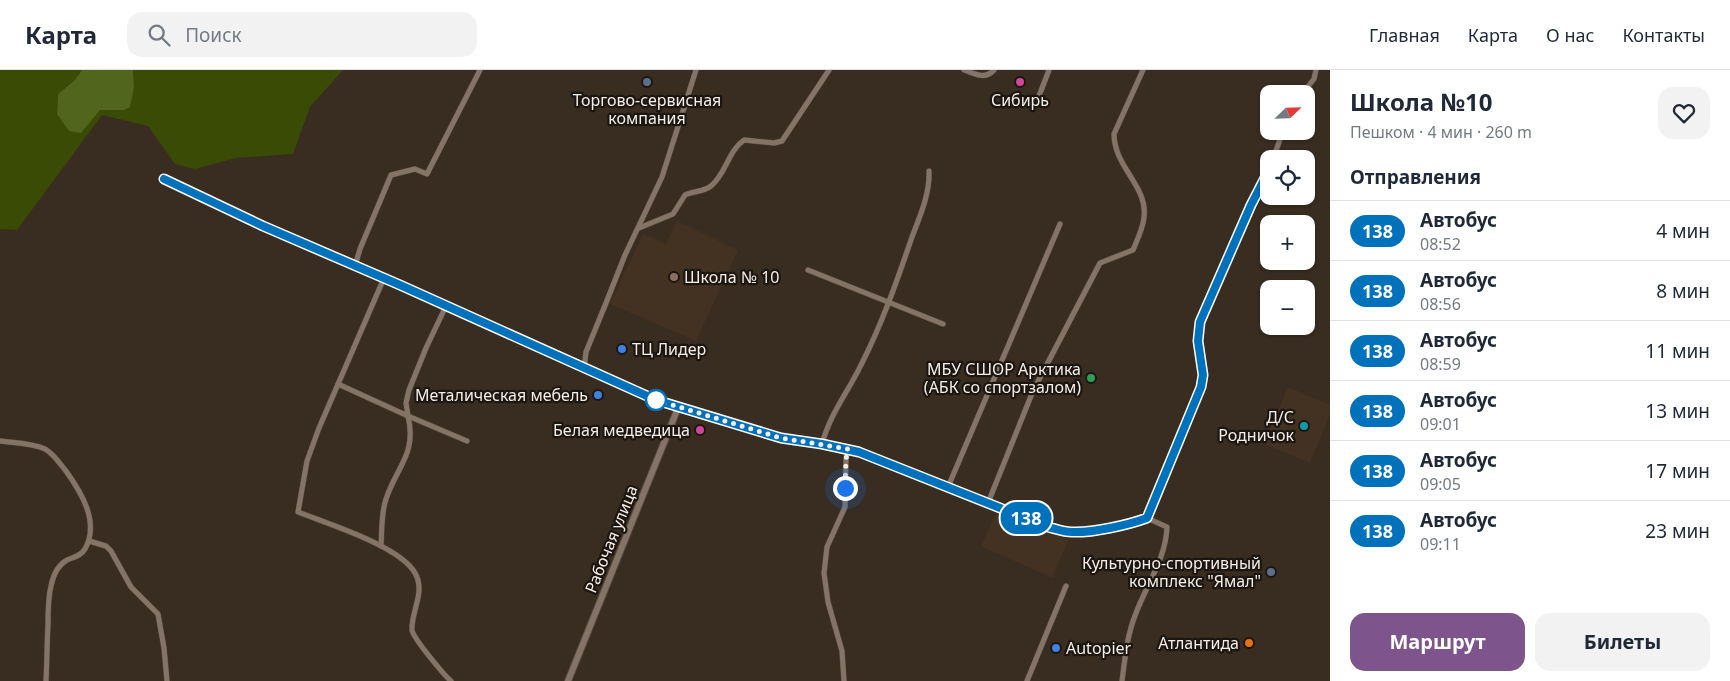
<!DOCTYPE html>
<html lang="ru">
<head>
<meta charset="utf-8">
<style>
	:root { --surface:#fff; --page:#f2f2f3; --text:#1f2937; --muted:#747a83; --line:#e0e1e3; --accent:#7d558c }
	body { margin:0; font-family:"Noto Sans",sans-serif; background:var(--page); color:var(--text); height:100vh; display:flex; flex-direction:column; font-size:19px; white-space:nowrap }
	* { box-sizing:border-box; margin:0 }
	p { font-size:16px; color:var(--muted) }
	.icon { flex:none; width:28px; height:28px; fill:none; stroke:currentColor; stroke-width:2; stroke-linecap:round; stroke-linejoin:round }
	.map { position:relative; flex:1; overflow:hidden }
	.details { display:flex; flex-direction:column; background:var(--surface); width:400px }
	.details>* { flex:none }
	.badge { padding:0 10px; border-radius:16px; font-size:18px; line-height:32px }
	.needle { width:32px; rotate:67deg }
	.fabs { position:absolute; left:1260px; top:15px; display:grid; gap:10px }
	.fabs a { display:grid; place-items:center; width:55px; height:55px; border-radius:10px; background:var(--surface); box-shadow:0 1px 4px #0004; font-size:25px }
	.you { position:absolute; width:25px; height:25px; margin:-12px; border:4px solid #fff; border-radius:50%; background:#1a73e8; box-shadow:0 0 0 8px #1a73e833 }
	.map>.badge { position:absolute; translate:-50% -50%; box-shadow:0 0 0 2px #fff }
	h2 { padding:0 20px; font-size:19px; line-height:45px }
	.round { display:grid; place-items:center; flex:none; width:52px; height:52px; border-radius:15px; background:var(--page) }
	.headline { display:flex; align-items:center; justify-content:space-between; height:85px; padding:0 20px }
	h1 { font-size:24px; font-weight:700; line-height:38px }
	.button { display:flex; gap:10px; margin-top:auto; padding:10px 20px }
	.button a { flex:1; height:58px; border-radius:15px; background:var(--accent); color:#fff; font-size:20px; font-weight:700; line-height:58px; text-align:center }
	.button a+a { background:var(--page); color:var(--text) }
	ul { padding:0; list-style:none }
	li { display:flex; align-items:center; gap:15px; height:60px; padding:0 20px; border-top:1px solid var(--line) }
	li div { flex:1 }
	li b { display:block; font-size:19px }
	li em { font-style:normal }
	li .badge { min-width:55px; font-weight:700; text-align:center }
	header { display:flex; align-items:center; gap:30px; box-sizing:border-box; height:70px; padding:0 25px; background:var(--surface); border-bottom:1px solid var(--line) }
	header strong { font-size:24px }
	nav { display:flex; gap:28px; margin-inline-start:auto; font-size:18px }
	.search { width:350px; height:45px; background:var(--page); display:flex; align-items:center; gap:12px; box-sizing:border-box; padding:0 18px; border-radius:15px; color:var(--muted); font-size:19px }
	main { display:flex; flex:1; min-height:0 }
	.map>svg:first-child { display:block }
	.built { fill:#433221 }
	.green { fill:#394b05 }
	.forest { fill:#51661c }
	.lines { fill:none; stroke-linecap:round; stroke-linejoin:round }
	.minor-casing { stroke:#53483e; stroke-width:6 }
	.tertiary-casing { stroke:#53483e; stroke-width:8 }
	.minor { stroke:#837467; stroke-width:5 }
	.tertiary { stroke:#837467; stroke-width:6 }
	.line-casing { stroke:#fff; stroke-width:11 }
	.line { stroke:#0072bc; stroke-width:8 }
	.walk { stroke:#f6ede6; stroke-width:5; stroke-dasharray:0 9 }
	.service-dot { fill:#5c6f8a; stroke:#1c1611; stroke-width:2 }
	.hotel-dot { fill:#d1479c; stroke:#1c1611; stroke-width:2 }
	.education-dot { fill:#8d6e63; stroke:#1c1611; stroke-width:2 }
	.shop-dot { fill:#3f7fe0; stroke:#1c1611; stroke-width:2 }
	.leisure-dot { fill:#2e9e5b; stroke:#1c1611; stroke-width:2 }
	.stop-dot { fill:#fff; stroke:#0072bc; stroke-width:2.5 }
	.culture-dot { fill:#0f9aa8; stroke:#1c1611; stroke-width:2 }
	.food-dot { fill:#e8710a; stroke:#1c1611; stroke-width:2 }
	.labels { text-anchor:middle; stroke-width:4.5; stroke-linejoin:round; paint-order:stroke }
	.poi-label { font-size:16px; fill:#f6ede6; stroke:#1c1611; text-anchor:end }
	.street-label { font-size:16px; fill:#f6ede6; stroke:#1c1611 }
</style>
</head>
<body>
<header>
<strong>Карта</strong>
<div class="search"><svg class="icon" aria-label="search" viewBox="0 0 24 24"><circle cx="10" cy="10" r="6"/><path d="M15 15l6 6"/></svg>Поиск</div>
<nav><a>Главная</a><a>Карта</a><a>О нас</a><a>Контакты</a></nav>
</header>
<main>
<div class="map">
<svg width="1330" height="611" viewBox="0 0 1330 611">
	<rect width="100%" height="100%" fill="#392c21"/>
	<g class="built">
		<polygon points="677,151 738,180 696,271 610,234 643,164 666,174"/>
		<polygon points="1288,317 1330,335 1330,345 1310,393 1264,374"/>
		<polygon points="997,441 1069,469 1052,508 981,476"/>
	</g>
	<polygon class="green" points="0,0 82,0 75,10 58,24 57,43 69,61 100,40 124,40 134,17 133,0 343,0 310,37 293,84 236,88 195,99 175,94 148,56 102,45 17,160 0,159"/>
	<polygon class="forest" points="82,0 133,0 134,17 130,37 124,40 100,40 81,63 69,61 57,44 58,24 75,10"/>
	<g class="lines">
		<g class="minor-casing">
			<g id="minor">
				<path d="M964,0c12,4 21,10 30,0"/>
				<polyline points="1302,24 1314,9 1316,0"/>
				<polyline points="1039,26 1049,0"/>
				<polyline points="1273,89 1283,61"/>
				<path d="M164,109l99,47 121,52 271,122 126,37 41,7 37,8 189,75c8,2 16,5 24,5 20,1 56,-7 75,-14l54,-131 2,-12 -5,-34 2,-19 39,-90 30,-63"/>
				<path d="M639,158l34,-14 12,-19c8,-4 19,-3 26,-9 15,-12 17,-35 33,-46l30,3 8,-2 47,-71"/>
				<polyline points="355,196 360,179 391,105 415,99 427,104 480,0"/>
				<polyline points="808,200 943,254"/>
				<path d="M384,208l-65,150 -12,33 -9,51c30,12 102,34 117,61 11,19 -4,38 -3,57 1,8 32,45 39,51"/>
				<polyline points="446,236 426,278 409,320 406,333 408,346 467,371"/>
				<polyline points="584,299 586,282 606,233 625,185 662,107 696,0"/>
				<path d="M338,314l70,32c9,38 -11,50 -22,83 -5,15 -4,31 -5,47"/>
				<path d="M0,371c14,2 32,2 45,8 9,5 15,15 21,22 15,21 34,51 19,78 -4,7 -11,8 -18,11 -9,5 -14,16 -16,26 -3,12 -3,25 -3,38 -1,19 -1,38 -2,57"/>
				<path d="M822,374c8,-30 26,-52 39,-79 21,-41 36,-84 51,-128 8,-21 18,-43 17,-66"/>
				<polyline points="948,417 1060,154"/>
				<path d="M988,433l45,-112 67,-128 33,-13c4,-10 10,-21 11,-33 4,-31 -30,-50 -30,-83l29,-64"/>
				<polyline points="89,471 106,476 111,481 131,517 158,544 164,578 167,611"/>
				<polyline points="844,611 842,581 828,532 824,503 827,477 845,437 846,389 848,379"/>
				<polyline points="1027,611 1066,516"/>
				<path d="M1122,611c3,-23 5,-46 14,-68 11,-29 30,-55 31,-86l-20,-9"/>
			</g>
		</g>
		<g class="tertiary-casing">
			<polyline id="tertiary" points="568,611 678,338"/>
		</g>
		<use href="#minor" class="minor"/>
		<use href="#tertiary" class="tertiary"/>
	</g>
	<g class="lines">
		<g class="line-casing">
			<path id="line" d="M164,109l99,47 137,59 256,115 125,38 41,6 37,8 189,75c8,2 16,5 24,5 20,1 56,-7 75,-14l54,-131 2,-12 -5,-34 2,-19 51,-117 18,-35"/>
		</g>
		<use href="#line" class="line"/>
		<polyline class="walk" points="656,330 781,368 848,379 846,389 845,418"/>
	</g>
	<g class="service-dot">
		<circle cx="647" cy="12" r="5"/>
		<circle cx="1271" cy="502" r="5"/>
	</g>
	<g class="hotel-dot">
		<circle cx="1020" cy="12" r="5"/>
		<circle cx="700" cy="360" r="5"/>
	</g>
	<circle class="education-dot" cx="674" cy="207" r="5"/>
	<g class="shop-dot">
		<circle cx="622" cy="279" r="5"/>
		<circle cx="598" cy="325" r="5"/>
		<circle cx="1056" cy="578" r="5"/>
	</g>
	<circle class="leisure-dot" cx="1091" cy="308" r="5"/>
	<circle class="stop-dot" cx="656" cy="330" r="10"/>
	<circle class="culture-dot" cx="1304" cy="356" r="5"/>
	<circle class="food-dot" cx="1249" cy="573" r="5"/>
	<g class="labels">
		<g class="poi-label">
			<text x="647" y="36" text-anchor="middle">Торгово-сервисная<tspan x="647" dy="18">компания</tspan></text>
			<text x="1020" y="36" text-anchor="middle">Сибирь</text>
			<text x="684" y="213" text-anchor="start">Школа № 10</text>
			<text x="632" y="285" text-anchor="start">ТЦ Лидер</text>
			<text x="1081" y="305">МБУ СШОР Арктика<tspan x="1081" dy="18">(АБК со спортзалом)</tspan></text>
			<text x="588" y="331">Металическая мебель</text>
			<text x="1294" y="353">Д/С<tspan x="1294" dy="18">Родничок</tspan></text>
			<text x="690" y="366">Белая медведица</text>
			<text x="1261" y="499">Культурно-спортивный<tspan x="1261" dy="18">комплекс "Ямал"</tspan></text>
			<text x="1239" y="579">Атлантида</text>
			<text x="1066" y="584" text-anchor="start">Autopier</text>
		</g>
		<g class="street-label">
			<text transform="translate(611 469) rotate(-68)" y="6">Рабочая улица</text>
		</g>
	</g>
</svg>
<div class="fabs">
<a><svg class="needle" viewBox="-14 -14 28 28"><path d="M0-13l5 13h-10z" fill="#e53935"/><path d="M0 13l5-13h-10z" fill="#747a83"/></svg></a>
<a><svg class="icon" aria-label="locate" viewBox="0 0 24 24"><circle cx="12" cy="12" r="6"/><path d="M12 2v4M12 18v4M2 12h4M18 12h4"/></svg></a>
<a>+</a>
<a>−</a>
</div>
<div class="you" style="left:845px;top:418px"></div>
<b class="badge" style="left:1026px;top:448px;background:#0072bc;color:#fff">138</b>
</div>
<section class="details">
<div class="headline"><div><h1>Школа №10</h1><p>Пешком · 4 мин · 260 m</p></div><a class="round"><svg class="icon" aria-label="heart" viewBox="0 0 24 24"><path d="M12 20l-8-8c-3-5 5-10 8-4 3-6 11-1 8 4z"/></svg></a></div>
<h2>Отправления</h2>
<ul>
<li><span class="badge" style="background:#0072bc;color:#fff">138</span><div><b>Автобус</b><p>08:52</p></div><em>4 мин</em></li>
<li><span class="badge" style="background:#0072bc;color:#fff">138</span><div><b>Автобус</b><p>08:56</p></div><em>8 мин</em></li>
<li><span class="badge" style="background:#0072bc;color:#fff">138</span><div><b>Автобус</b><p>08:59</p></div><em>11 мин</em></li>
<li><span class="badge" style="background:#0072bc;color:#fff">138</span><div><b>Автобус</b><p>09:01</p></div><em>13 мин</em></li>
<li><span class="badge" style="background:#0072bc;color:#fff">138</span><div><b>Автобус</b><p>09:05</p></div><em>17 мин</em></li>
<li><span class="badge" style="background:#0072bc;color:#fff">138</span><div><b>Автобус</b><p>09:11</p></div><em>23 мин</em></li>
</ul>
<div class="button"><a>Маршрут</a><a>Билеты</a></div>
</section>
</main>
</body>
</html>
